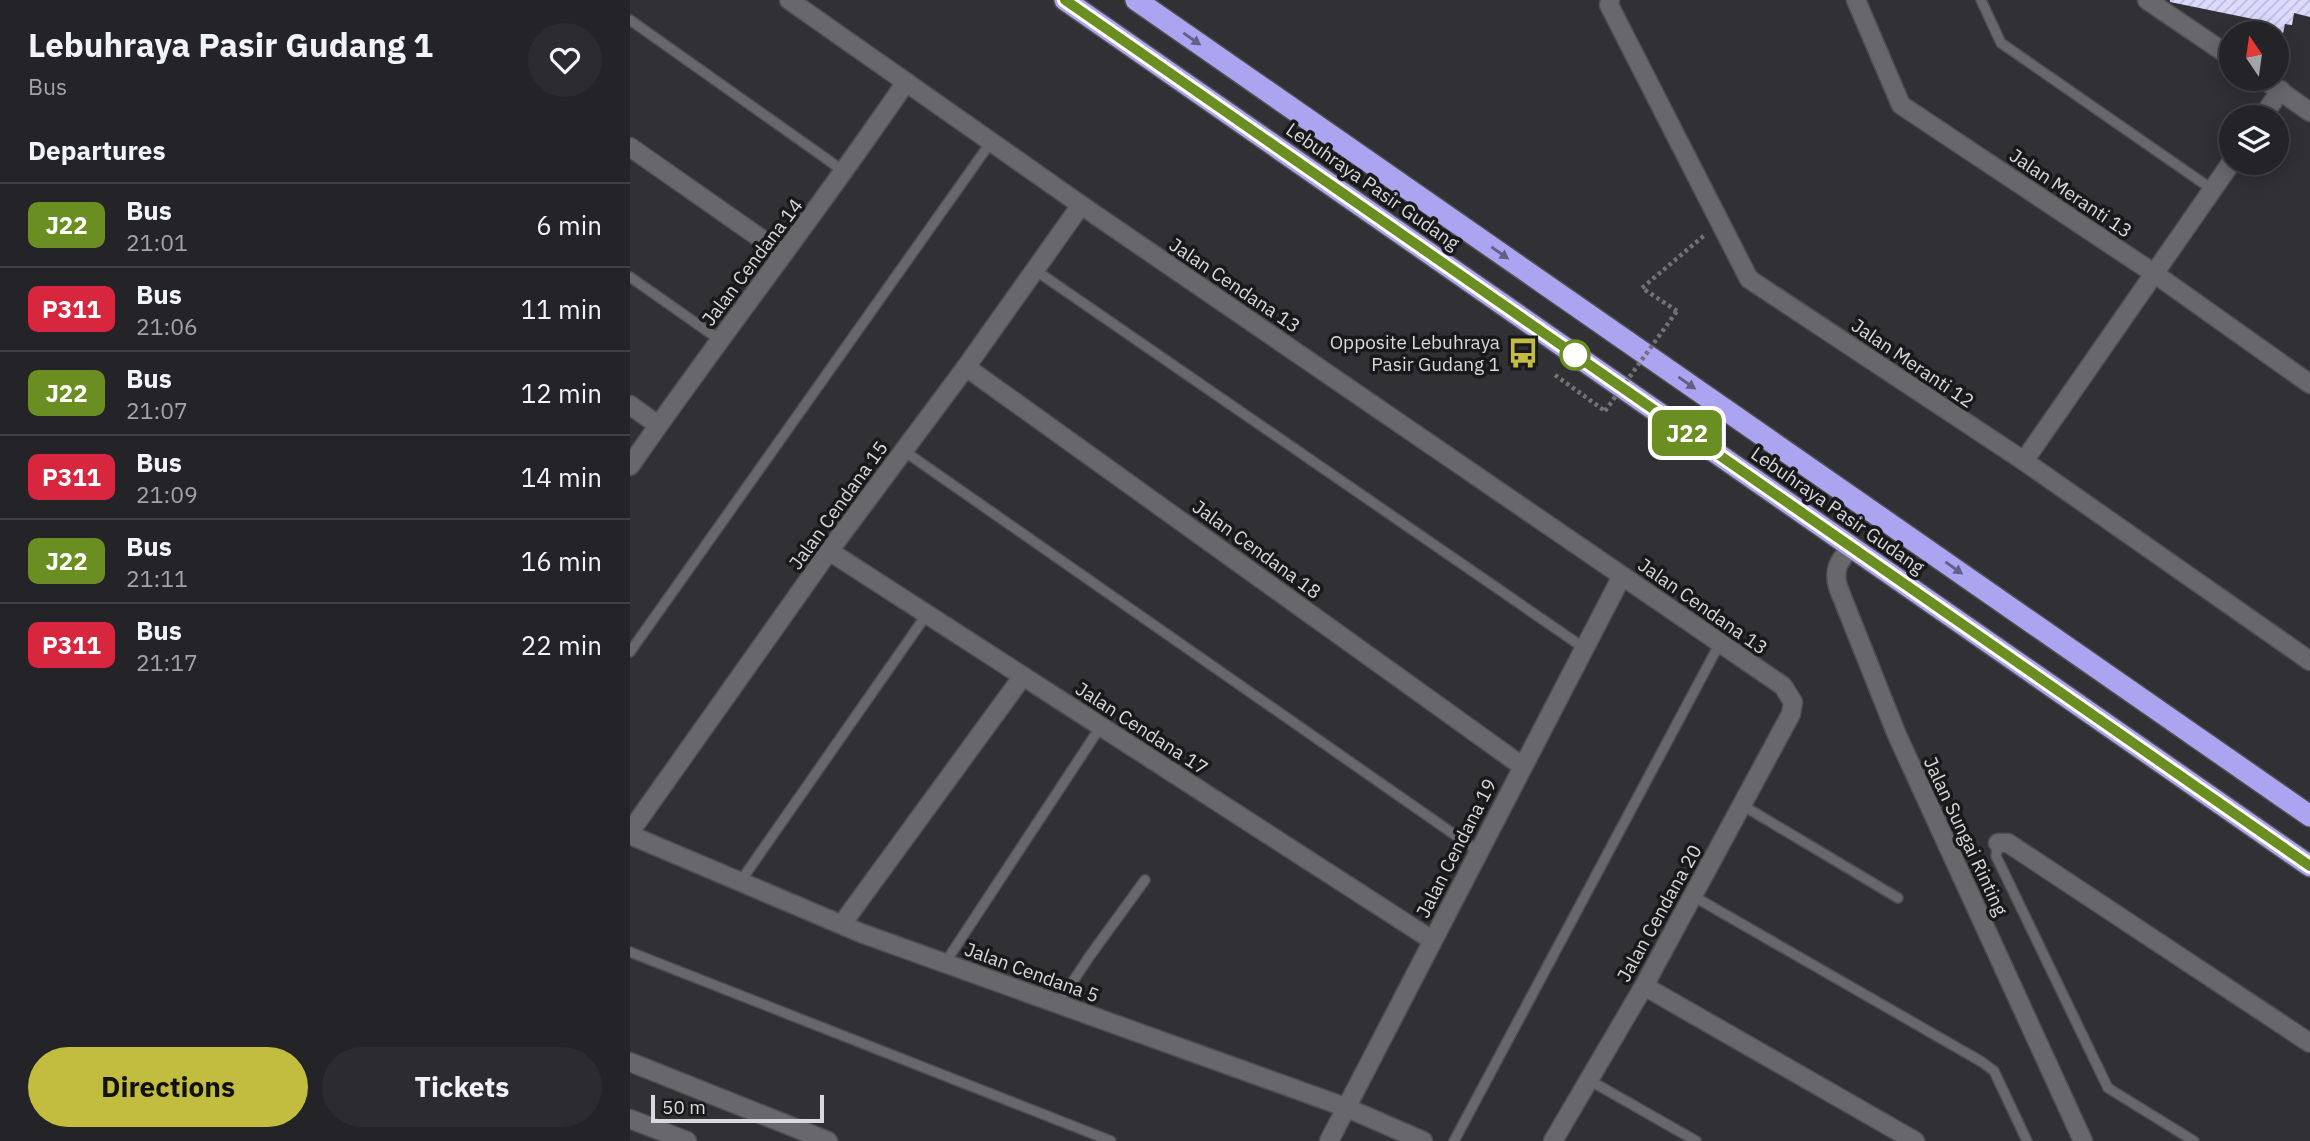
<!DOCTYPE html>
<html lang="en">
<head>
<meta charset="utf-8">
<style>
	:root { --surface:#242428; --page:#2c2c30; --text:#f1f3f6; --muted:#a3a4a8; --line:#414145; --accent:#c2bd3f }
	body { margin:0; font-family:"IBM Plex Sans",sans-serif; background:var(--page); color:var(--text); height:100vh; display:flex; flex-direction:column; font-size:26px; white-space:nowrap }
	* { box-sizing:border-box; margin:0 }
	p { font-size:23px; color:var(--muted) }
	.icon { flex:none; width:38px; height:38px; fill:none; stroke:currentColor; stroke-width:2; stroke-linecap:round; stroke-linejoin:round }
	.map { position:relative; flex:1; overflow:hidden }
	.drawer { display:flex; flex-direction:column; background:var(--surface); width:630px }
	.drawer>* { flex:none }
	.badge { padding:0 14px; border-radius:10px; font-size:24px; line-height:46px }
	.needle { width:46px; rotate:347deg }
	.tools { position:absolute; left:1589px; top:21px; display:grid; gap:14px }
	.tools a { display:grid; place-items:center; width:70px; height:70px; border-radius:50%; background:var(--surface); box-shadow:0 4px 18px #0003,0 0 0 2px var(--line); font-size:35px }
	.scale { position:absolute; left:21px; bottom:18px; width:173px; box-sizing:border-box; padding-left:7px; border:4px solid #d9d9dc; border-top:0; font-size:19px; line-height:24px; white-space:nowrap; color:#d9d9dc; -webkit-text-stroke:5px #19191b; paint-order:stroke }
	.map>.badge { position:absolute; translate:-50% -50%; box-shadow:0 0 0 4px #fff }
	h2 { padding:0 28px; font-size:26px; line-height:63px }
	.round { display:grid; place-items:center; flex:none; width:74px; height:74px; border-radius:37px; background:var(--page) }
	.summary { display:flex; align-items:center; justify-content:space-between; height:119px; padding:0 28px }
	h1 { font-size:33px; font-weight:800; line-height:52px }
	.action { display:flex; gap:14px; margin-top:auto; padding:14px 28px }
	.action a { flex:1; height:80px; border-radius:42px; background:var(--accent); color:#111; font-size:28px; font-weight:800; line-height:80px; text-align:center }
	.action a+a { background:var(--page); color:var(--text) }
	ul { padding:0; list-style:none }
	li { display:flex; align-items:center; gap:21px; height:84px; padding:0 28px; border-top:2px solid var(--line) }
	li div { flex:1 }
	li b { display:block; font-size:26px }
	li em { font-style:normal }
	li .badge { min-width:77px; font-weight:700; text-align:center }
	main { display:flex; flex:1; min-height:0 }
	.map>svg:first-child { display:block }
	.building { fill:url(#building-hatch) }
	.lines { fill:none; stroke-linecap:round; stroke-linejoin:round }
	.lane-casing { stroke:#4e4e52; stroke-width:12 }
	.street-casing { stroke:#4e4e52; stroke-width:21 }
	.secondary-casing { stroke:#4e4e52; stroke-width:21 }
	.highway-casing { stroke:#4e4e52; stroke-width:24 }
	.path { stroke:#727276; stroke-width:4.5; stroke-dasharray:3.5 3.5; stroke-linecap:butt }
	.lane { stroke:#67676c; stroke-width:9 }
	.street { stroke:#67676c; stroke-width:18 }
	.secondary { stroke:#67676c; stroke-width:18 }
	.highway { stroke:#aaa4f1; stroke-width:21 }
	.path-bridge { stroke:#727276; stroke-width:4.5; stroke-dasharray:3.5 3.5; stroke-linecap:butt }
	.oneway { fill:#625e86 }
	.line-casing { stroke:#fff; stroke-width:16 }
	.line { stroke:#6b8e23; stroke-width:10 }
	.stop-dot { fill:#fff; stroke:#6b8e23; stroke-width:3.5 }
	.labels { text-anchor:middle; stroke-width:7; stroke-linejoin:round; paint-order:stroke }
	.street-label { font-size:19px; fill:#d9d9dc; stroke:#19191b }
	.poi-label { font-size:19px; fill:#d9d9dc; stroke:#19191b; text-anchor:end }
</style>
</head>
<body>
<main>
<section class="drawer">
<div class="summary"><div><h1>Lebuhraya Pasir Gudang 1</h1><p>Bus</p></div><a class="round"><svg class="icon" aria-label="heart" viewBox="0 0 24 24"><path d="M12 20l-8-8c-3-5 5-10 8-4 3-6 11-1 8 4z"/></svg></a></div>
<h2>Departures</h2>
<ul>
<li><span class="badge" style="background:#6b8e23;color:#fff">J22</span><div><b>Bus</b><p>21:01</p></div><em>6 min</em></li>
<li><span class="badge" style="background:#d7263d;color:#fff">P311</span><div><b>Bus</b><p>21:06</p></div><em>11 min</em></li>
<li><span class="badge" style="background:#6b8e23;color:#fff">J22</span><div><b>Bus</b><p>21:07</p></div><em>12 min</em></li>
<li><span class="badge" style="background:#d7263d;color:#fff">P311</span><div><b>Bus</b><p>21:09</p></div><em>14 min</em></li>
<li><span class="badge" style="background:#6b8e23;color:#fff">J22</span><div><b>Bus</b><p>21:11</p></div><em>16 min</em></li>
<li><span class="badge" style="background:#d7263d;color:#fff">P311</span><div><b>Bus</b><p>21:17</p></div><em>22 min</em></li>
</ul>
<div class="action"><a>Directions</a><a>Tickets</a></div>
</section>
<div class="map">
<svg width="1680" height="1141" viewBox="0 0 1680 1141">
	<defs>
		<pattern id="building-hatch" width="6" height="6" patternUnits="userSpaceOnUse" patternTransform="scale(1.75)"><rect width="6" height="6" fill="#dcdafe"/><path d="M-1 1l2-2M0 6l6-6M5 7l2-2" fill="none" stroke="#bdbbd8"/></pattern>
	</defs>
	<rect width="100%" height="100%" fill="#303035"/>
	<polygon class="building" points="1540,0 1680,0 1680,17 1664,13 1662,25 1655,24 1649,52 1647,51 1647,33 1625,33 1628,20 1540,2"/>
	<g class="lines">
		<g class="lane-casing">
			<g id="lane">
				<polyline points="1351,0 1371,43 1583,190"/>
				<polyline points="0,20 215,172"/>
				<polyline points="405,270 954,648"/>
				<polyline points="0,277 90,340"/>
				<polyline points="274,451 848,851"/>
				<polyline points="0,652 361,142"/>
				<polyline points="1112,805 1268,898"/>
				<polyline points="1368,843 1366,856 1478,1088 1564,1141"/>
				<polyline points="110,882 297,614"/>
				<polyline points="1063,896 1352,1062 1364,1071 1397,1141"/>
				<polyline points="0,952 481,1141"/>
				<polyline points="315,963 471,726"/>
				<polyline points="428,1004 459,957 515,880"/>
				<polyline points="959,1080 1066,1141"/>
				<polyline points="824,1141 1090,643"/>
			</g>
		</g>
		<g class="street-casing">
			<g id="street">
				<polyline points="159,0 451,205 1153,686 1163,702 1161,714 1014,986 923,1141"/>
				<polyline points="980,0 979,5 1119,279 1394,461 1680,661"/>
				<polyline points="1226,0 1271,105 1525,274 1680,384"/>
				<polyline points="1517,0 1601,57"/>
				<polyline points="1633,79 1680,112"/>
				<polyline points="1632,117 1651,90"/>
				<polyline points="0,147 153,254"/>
				<polyline points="336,367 892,766"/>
				<polyline points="0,405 28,425"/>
				<polyline points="1394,461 1601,163"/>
				<path d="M0,466c90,-130 187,-253 276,-384"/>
				<polyline points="199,551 802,940"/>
				<polyline points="0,832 199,551 336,367 451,205"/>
				<polyline points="0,835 231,933 715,1107 793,1141"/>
				<polyline points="1368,843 1378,843 1680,1043"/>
				<polyline points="212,924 393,676"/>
				<polyline points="1014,986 1285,1141"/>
				<polyline points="0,1062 198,1141"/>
				<polyline points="699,1141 992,576"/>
			</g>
		</g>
		<g class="secondary-casing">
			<g id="secondary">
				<path d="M1221,547c-12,14 -18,22 -13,40l59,148 186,406"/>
				<polyline points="0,1119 57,1141"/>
			</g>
		</g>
		<g class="highway-casing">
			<g id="highway">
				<polyline points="435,0 1680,866"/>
				<polyline points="506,0 1680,816"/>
			</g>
		</g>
		<g class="path">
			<polyline points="1047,311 1012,288 1076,234"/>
			<polyline points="925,375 975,411"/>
		</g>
		<use href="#lane" class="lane"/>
		<use href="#street" class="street"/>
		<use href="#secondary" class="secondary"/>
		<use href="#highway" class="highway"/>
		<polyline class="path-bridge" points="975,411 1047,311"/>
	</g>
	<defs><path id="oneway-solid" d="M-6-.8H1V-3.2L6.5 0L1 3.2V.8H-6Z" transform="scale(1.75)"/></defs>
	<g class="oneway">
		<use href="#oneway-solid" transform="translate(562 39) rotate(35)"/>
		<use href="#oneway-solid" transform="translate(870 253) rotate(35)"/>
		<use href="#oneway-solid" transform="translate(1057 383) rotate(35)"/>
		<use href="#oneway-solid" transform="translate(1324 568) rotate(35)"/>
	</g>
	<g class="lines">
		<g class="line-casing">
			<polyline id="line" points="435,0 1680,866"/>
		</g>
		<use href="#line" class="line"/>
	</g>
	<defs>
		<g id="bus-bare" transform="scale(2.415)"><path d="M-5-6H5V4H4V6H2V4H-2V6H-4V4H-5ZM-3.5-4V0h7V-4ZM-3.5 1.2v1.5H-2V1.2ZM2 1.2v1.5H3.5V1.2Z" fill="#c2bd3f" stroke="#19191b" stroke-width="2.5" paint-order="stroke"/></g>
	</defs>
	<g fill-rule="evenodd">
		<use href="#bus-bare" x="893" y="353"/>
	</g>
	<circle class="stop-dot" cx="945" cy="355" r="14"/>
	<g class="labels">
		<g class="street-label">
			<text transform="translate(743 186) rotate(35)" y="7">Lebuhraya Pasir Gudang</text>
			<text transform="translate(1441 193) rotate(34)" y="7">Jalan Meranti 13</text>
			<text transform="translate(122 262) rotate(-53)" y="7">Jalan Cendana 14</text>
			<text transform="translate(605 285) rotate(34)" y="7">Jalan Cendana 13</text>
			<text transform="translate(1283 363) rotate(34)" y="7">Jalan Meranti 12</text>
			<text transform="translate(208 505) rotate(-54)" y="7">Jalan Cendana 15</text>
			<text transform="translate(1208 510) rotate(35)" y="7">Lebuhraya Pasir Gudang</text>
			<text transform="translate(627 549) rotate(36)" y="7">Jalan Cendana 18</text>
			<text transform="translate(1073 606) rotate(35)" y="7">Jalan Cendana 13</text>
			<text transform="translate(512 728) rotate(33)" y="7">Jalan Cendana 17</text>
			<text transform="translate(1336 836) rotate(65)" y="7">Jalan Sungai Rinting</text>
			<text transform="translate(826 848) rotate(-63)" y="7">Jalan Cendana 19</text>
			<text transform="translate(1029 913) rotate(-61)" y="7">Jalan Cendana 20</text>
			<text transform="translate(402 972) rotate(20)" y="7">Jalan Cendana 5</text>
		</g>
		<g class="poi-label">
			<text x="870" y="349">Opposite Lebuhraya<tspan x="870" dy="22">Pasir Gudang 1</tspan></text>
		</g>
	</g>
</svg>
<div class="tools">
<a><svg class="needle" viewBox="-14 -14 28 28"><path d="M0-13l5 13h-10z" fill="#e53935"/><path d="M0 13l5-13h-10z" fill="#a3a4a8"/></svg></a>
<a><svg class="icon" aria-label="layers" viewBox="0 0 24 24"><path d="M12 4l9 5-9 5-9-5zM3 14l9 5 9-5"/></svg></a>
</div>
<div class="scale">50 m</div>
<b class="badge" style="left:1057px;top:433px;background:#6b8e23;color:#fff">J22</b>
</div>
</main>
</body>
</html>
